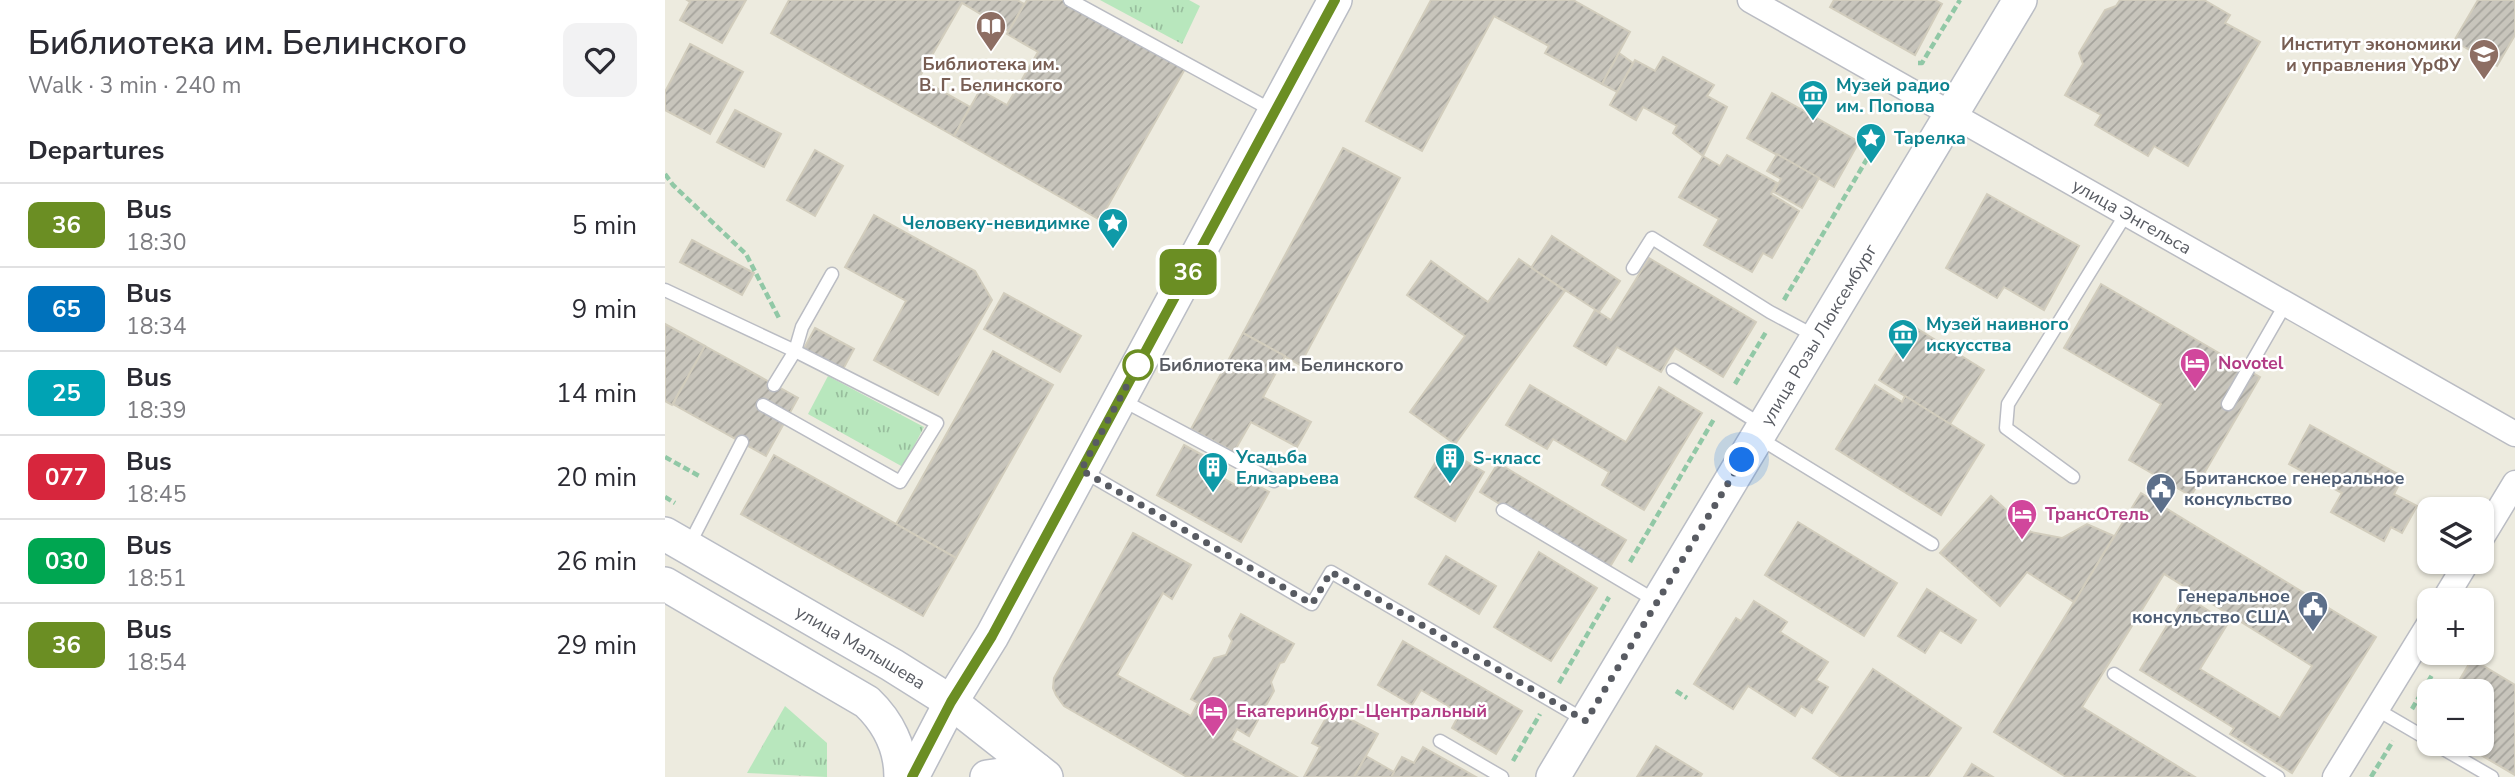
<!DOCTYPE html>
<html lang="en">
<head>
<meta charset="utf-8">
<style>
	:root { --surface:#fff; --page:#f2f2f3; --text:#2b2b33; --muted:#7c7c81; --line:#e1e1e2 }
	body { margin:0; font-family:"Nunito Sans",sans-serif; background:var(--page); color:var(--text); height:100vh; display:flex; flex-direction:column; font-size:26px; white-space:nowrap }
	* { box-sizing:border-box; margin:0 }
	p { font-size:23px; color:var(--muted) }
	.icon { flex:none; width:38px; height:38px; fill:none; stroke:currentColor; stroke-width:2; stroke-linecap:round; stroke-linejoin:round }
	.map { position:relative; flex:1; overflow:hidden }
	.side { display:flex; flex-direction:column; background:var(--surface); width:665px }
	.side>* { flex:none }
	.badge { padding:0 14px; border-radius:10px; font-size:24px; line-height:46px }
	.tools { position:absolute; left:1752px; top:497px; display:grid; gap:14px }
	.tools a { display:grid; place-items:center; width:77px; height:77px; border-radius:14px; background:var(--surface); box-shadow:0 2px 5px #0004; font-size:35px }
	.you { position:absolute; width:35px; height:35px; margin:-18px; border:5px solid #fff; border-radius:50%; background:#1a73e8; box-shadow:0 0 0 10px #1a73e833 }
	.map>.badge { position:absolute; translate:-50% -50%; box-shadow:0 0 0 4px #fff }
	h2 { padding:0 28px; font-size:26px; line-height:63px }
	.round { display:grid; place-items:center; flex:none; width:74px; height:74px; border-radius:14px; background:var(--page) }
	.headline { display:flex; align-items:center; justify-content:space-between; height:119px; padding:0 28px }
	h1 { font-size:33px; font-weight:600; line-height:52px }
	ul { padding:0; list-style:none }
	li { display:flex; align-items:center; gap:21px; height:84px; padding:0 28px; border-top:2px solid var(--line) }
	li div { flex:1 }
	li b { display:block; font-size:26px }
	li em { font-style:normal }
	li .badge { min-width:77px; font-weight:700; text-align:center }
	main { display:flex; flex:1; min-height:0 }
	.map>svg:first-child { display:block }
	.grass { fill:url(#grass-tufts) }
	.building { fill:url(#building-hatch); stroke:#d2cdbd; stroke-width:2 }
	.lines { fill:none; stroke-linecap:round; stroke-linejoin:round }
	.service-casing { stroke:#babcc3; stroke-width:15 }
	.minor-casing { stroke:#babcc3; stroke-width:27 }
	.secondary-casing { stroke:#babdc5; stroke-width:36 }
	.path { stroke:#91c8a6; stroke-width:4.5; stroke-dasharray:7 3.5; stroke-linecap:butt }
	.service { stroke:#fff; stroke-width:12 }
	.minor { stroke:#fff; stroke-width:24 }
	.secondary { stroke:#fff; stroke-width:33 }
	.line-casing { stroke:#fff; stroke-width:16 }
	.line { stroke:#6b8e23; stroke-width:10 }
	.walk { stroke:#585b62; stroke-width:7; stroke-dasharray:0 12.6 }
	.stop-dot { fill:#fff; stroke:#6b8e23; stroke-width:3.5 }
	.labels { text-anchor:middle; stroke-width:5; stroke-linejoin:round; paint-order:stroke }
	.education-label { font-size:18px; font-weight:bold; fill:#785e54; stroke:#fff; text-anchor:end }
	.culture-label { font-size:18px; font-weight:bold; fill:#0d838f; stroke:#fff; text-anchor:start }
	.street-label { font-size:18px; fill:#585b62; stroke:#fff }
	.hotel-label { font-size:18px; font-weight:bold; fill:#b23c85; stroke:#fff; text-anchor:start }
	.stop-label { font-size:18px; font-weight:bold; fill:#585b62; stroke:#fff; text-anchor:start }
	.service-label { font-size:18px; font-weight:bold; fill:#4e5e75; stroke:#fff; text-anchor:start }
</style>
</head>
<body>
<main>
<section class="side">
<div class="headline"><div><h1>Библиотека им. Белинского</h1><p>Walk · 3 min · 240 m</p></div><a class="round"><svg class="icon" aria-label="heart" viewBox="0 0 24 24"><path d="M12 20l-8-8c-3-5 5-10 8-4 3-6 11-1 8 4z"/></svg></a></div>
<h2>Departures</h2>
<ul>
<li><span class="badge" style="background:#6b8e23;color:#fff">36</span><div><b>Bus</b><p>18:30</p></div><em>5 min</em></li>
<li><span class="badge" style="background:#0072bc;color:#fff">65</span><div><b>Bus</b><p>18:34</p></div><em>9 min</em></li>
<li><span class="badge" style="background:#00a3b4;color:#fff">25</span><div><b>Bus</b><p>18:39</p></div><em>14 min</em></li>
<li><span class="badge" style="background:#d7263d;color:#fff">077</span><div><b>Bus</b><p>18:45</p></div><em>20 min</em></li>
<li><span class="badge" style="background:#00a651;color:#fff">030</span><div><b>Bus</b><p>18:51</p></div><em>26 min</em></li>
<li><span class="badge" style="background:#6b8e23;color:#fff">36</span><div><b>Bus</b><p>18:54</p></div><em>29 min</em></li>
</ul>
</section>
<div class="map">
<svg width="1850" height="777" viewBox="0 0 1850 777">
	<defs>
		<pattern id="grass-tufts" width="24" height="20" patternUnits="userSpaceOnUse" patternTransform="scale(1.75)"><rect width="24" height="20" fill="#b8e7bd"/><path d="M3 7l-1-3M5 7V3M7 7l1-3M15 17l-1-3M17 17v-4M19 17l1-3" fill="none" stroke="#98be9d"/></pattern>
		<pattern id="building-hatch" width="6" height="6" patternUnits="userSpaceOnUse" patternTransform="scale(1.75)"><rect width="6" height="6" fill="#c8c5bc"/><path d="M-1 1l2-2M0 6l6-6M5 7l2-2" fill="none" stroke="#a5a39c"/></pattern>
	</defs>
	<rect width="100%" height="100%" fill="#edebdf"/>
	<g class="grass">
		<polygon points="435,0 524,0 535,6 517,44"/>
		<polygon points="163,376 259,427 238,467 143,414"/>
		<polygon points="120,706 162,743 162,777 82,773"/>
	</g>
	<g class="building">
		<polygon points="22,0 81,0 57,43 15,20 25,2"/>
		<polygon points="124,0 352,0 359,4 344,31 297,3 254,78 305,107 289,136 106,33"/>
		<polygon points="362,0 399,0 520,69 435,220 289,136 315,90 342,105 373,52 342,34"/>
		<polygon points="766,0 908,0 965,32 937,84 880,53 884,46 829,16 757,151 701,121"/>
		<polygon points="1169,0 1270,0 1277,4 1250,55 1165,7"/>
		<polygon points="1455,0 1539,0 1565,15 1560,23 1595,42 1523,166 1489,146 1483,156 1430,125 1436,115 1400,95 1418,64 1414,53 1440,10 1451,6"/>
		<polygon points="1813,0 1850,0 1850,35 1832,66 1789,41"/>
		<polygon points="25,44 78,72 45,134 0,110 0,92"/>
		<polygon points="954,53 968,63 952,92 937,84"/>
		<polygon points="998,57 1049,85 1042,96 1062,107 1038,156 1008,133 1012,126 978,107 971,120 945,105 970,60 990,71"/>
		<polygon points="1107,93 1194,142 1169,187 1082,138"/>
		<polygon points="70,110 116,134 99,167 52,142"/>
		<polygon points="678,148 735,178 635,365 578,333"/>
		<polygon points="150,150 178,166 150,216 122,200"/>
		<polygon points="1112,154 1154,178 1137,208 1109,192 1116,179 1102,171"/>
		<polygon points="1062,155 1112,183 1106,194 1134,211 1107,258 1098,253 1087,272 1039,245 1054,219 1014,197 1038,156 1055,166"/>
		<polygon points="1322,194 1414,246 1379,310 1339,287 1332,298 1281,268"/>
		<polygon points="209,215 310,271 327,300 273,395 209,360 241,301 180,267"/>
		<polygon points="887,236 955,281 934,312 866,268"/>
		<polygon points="27,240 89,273 77,295 15,262"/>
		<polygon points="984,258 1091,322 1058,377 1010,348 996,372 952,347 941,365 909,346 930,310 946,320"/>
		<polygon points="854,259 900,291 790,444 745,412 800,336 742,295 766,261 823,302"/>
		<polygon points="1436,284 1595,377 1526,496 1464,460 1496,404 1399,348"/>
		<polygon points="339,293 416,336 395,372 319,329"/>
		<polygon points="0,324 40,346 7,405 0,401"/>
		<polygon points="1248,326 1319,370 1285,424 1214,380"/>
		<polygon points="150,328 189,349 176,373 137,352"/>
		<polygon points="578,333 620,356 598,397 646,422 632,447 586,422 569,452 526,429"/>
		<polygon points="40,346 133,398 101,456 8,404"/>
		<polygon points="328,351 388,385 291,558 231,524"/>
		<polygon points="865,385 961,442 994,387 1037,413 979,510 937,485 944,472 888,439 882,449 841,425"/>
		<polygon points="1210,385 1237,402 1240,396 1319,445 1276,515 1171,449"/>
		<polygon points="1645,425 1738,477 1729,494 1752,506 1737,533 1726,527 1719,541 1666,512 1677,493 1624,464"/>
		<polygon points="519,445 563,469 558,478 574,487 579,478 604,492 576,542 492,495"/>
		<polygon points="779,448 819,472 790,521 750,497"/>
		<polygon points="109,455 291,558 258,616 76,514"/>
		<polygon points="833,463 961,540 943,570 815,492"/>
		<polygon points="1476,493 1711,637 1627,773 1565,734 1569,728 1475,670 1520,596 1563,623 1535,669 1615,718 1647,666 1499,574 1417,707 1530,777 1401,777 1329,732"/>
		<polygon points="1326,496 1366,532 1397,538 1422,524 1449,536 1409,602 1362,572 1335,606 1275,553"/>
		<polygon points="1133,522 1232,583 1199,636 1100,575"/>
		<polygon points="468,533 526,565 507,599 498,593 452,675 526,716 533,703 526,699 549,658 561,655 567,641 564,636 576,614 629,644 619,662 615,663 606,682 609,691 584,736 572,729 566,740 632,777 522,777 399,706 391,695 388,688 389,678"/>
		<polygon points="874,552 932,588 886,661 829,627"/>
		<polygon points="781,556 831,586 814,614 764,584"/>
		<polygon points="1262,589 1311,620 1296,643 1275,630 1260,653 1233,636"/>
		<polygon points="1089,601 1122,622 1115,632 1163,662 1151,680 1163,687 1147,713 1136,706 1130,716 1083,686 1068,709 1029,684 1071,618 1076,621"/>
		<polygon points="738,641 857,711 831,754 787,728 795,713 756,690 747,705 713,685"/>
		<polygon points="1807,659 1850,685 1850,775 1797,744 1816,744 1816,691 1788,691"/>
		<polygon points="1208,669 1296,728 1263,777 1176,777 1148,758"/>
		<polygon points="666,709 713,734 689,777 639,777 655,747 647,743"/>
		<polygon points="991,746 1037,774 1035,777 972,777"/>
		<polygon points="758,747 811,777 726,777 737,757 749,763"/>
		<polygon points="701,756 729,772 726,777 689,777"/>
		<polygon points="1307,764 1328,777 1299,777"/>
	</g>
	<g class="lines">
		<g class="service-casing">
			<g id="service">
				<polyline points="405,0 610,112"/>
				<polyline points="968,268 987,238 1105,312 1150,336"/>
				<polyline points="0,290 130,351 272,423 235,482 98,405"/>
				<polyline points="1008,370 1097,425"/>
				<polyline points="109,385 130,351 137,327 167,274"/>
				<polyline points="455,399 609,481"/>
				<polyline points="1563,404 1620,305"/>
				<polyline points="1094,438 1267,544"/>
				<polyline points="418,471 647,604 666,572 921,721"/>
				<polyline points="1408,477 1341,428 1343,404 1461,214"/>
				<polyline points="838,510 991,601"/>
				<polyline points="23,547 77,442"/>
				<polyline points="1449,674 1613,777"/>
				<polyline points="1711,709 1764,740"/>
				<polyline points="775,741 837,777"/>
				<polyline points="1770,744 1827,777"/>
			</g>
		</g>
		<g class="minor-casing">
			<g id="minor">
				<path id="s1" d="M1085,0l765,434"/>
				<polyline points="1816,539 1850,483"/>
				<polyline points="1779,600 1802,562"/>
				<polyline points="1670,777 1764,624"/>
			</g>
		</g>
		<g class="secondary-casing">
			<g id="secondary">
				<path id="s2" d="M0,534l227,131 59,37 95,75"/>
				<path d="M0,584l202,118c21,20 34,46 34,75"/>
				<polyline points="247,777 286,702 327,636 670,0"/>
				<polyline points="322,777 372,770"/>
				<path id="s3" d="M888,777l467,-777"/>
			</g>
		</g>
		<g class="path">
			<polyline points="1253,63 1257,63 1295,0"/>
			<polyline points="0,174 8,185 81,254 115,320"/>
			<polyline points="1119,300 1209,147 1205,144"/>
			<polyline points="1070,384 1101,332"/>
			<polyline points="0,457 36,477"/>
			<polyline points="0,497 10,503"/>
			<polyline points="965,562 1049,419"/>
			<polyline points="894,683 944,597"/>
			<polyline points="1011,691 1022,698"/>
			<polyline points="1747,709 1767,675"/>
			<polyline points="848,761 875,714"/>
			<polyline points="1706,777 1728,741"/>
		</g>
		<use href="#service" class="service"/>
		<use href="#minor" class="minor"/>
		<use href="#secondary" class="secondary"/>
	</g>
	<g class="lines">
		<g class="line-casing">
			<polyline id="line" points="247,777 286,702 327,636 670,0"/>
		</g>
		<use href="#line" class="line"/>
		<polyline class="walk" points="473,365 416,470 647,604 666,572 921,721 1077,460"/>
	</g>
	<defs>
		<g id="library-pin" transform="scale(1.575)"><path d="M0 17L-7.5 6A9.5 9.5 0 1 1 7.5 6Z" fill="#8d6e63" stroke="#fff"/><path d="M-6-4Q-3-5.5-.7-3.5V5Q-3 3-6 4ZM6-4Q3-5.5 .7-3.5V5Q3 3 6 4Z" fill="#fff"/></g>
		<g id="university-pin" transform="scale(1.575)"><path d="M0 17L-7.5 6A9.5 9.5 0 1 1 7.5 6Z" fill="#8d6e63" stroke="#fff"/><path d="M0-5L7-2L0 1L-7-2ZM-4 1L0 2.5L4 1V4Q0 6-4 4Z" fill="#fff"/></g>
		<g id="museum-pin" transform="scale(1.575)"><path d="M0 17L-7.5 6A9.5 9.5 0 1 1 7.5 6Z" fill="#0f9aa8" stroke="#fff"/><path d="M0-6L6-3V-2H-6V-3ZM-5-1h2V3h-2ZM-1-1h2V3h-2ZM3-1h2V3H3ZM-6 4H6V6H-6Z" fill="#fff"/></g>
		<g id="sight-pin" transform="scale(1.575)"><path d="M0 17L-7.5 6A9.5 9.5 0 1 1 7.5 6Z" fill="#0f9aa8" stroke="#fff"/><path d="M0-6L1.8-2.2L6-1.7L2.9 1.2L3.7 5.4L0 3.3L-3.7 5.4L-2.9 1.2L-6-1.7L-1.8-2.2Z" fill="#fff"/></g>
		<g id="hotel-pin" transform="scale(1.575)"><path d="M0 17L-7.5 6A9.5 9.5 0 1 1 7.5 6Z" fill="#d1479c" stroke="#fff"/><path d="M-6-4.5h1.5V1H6V5H4.5V3h-9V5H-6ZM-4 0a1.8 1.8 0 1 1 3.6 0ZM.5 0V-2.5h3Q6-2.5 6 0Z" fill="#fff"/></g>
		<g id="building-pin" transform="scale(1.575)"><path d="M0 17L-7.5 6A9.5 9.5 0 1 1 7.5 6Z" fill="#0f9aa8" stroke="#fff"/><path d="M-4-6H4V6H1V3H-1V6H-4ZM-2.5-4.3h1.7v1.8h-1.7ZM.8-4.3h1.7v1.8H.8ZM-2.5-1h1.7V.8h-1.7ZM.8-1h1.7V.8H.8Z" fill="#fff"/></g>
		<g id="civic-pin" transform="scale(1.575)"><path d="M0 17L-7.5 6A9.5 9.5 0 1 1 7.5 6Z" fill="#5c6f8a" stroke="#fff"/><path d="M-.6-6.5H3V-4.5H.6V-3L4-1V1h2V6H-6V1h2V-1L-.6-3ZM-1.2 2.5V6h2.4V2.5Z" fill="#fff"/></g>
	</defs>
	<g fill-rule="evenodd">
		<use href="#library-pin" x="326" y="26"/>
		<use href="#university-pin" x="1819" y="54"/>
		<use href="#museum-pin" x="1148" y="95"/>
		<use href="#sight-pin" x="1206" y="138"/>
		<use href="#sight-pin" x="448" y="223"/>
		<use href="#museum-pin" x="1238" y="334"/>
		<use href="#hotel-pin" x="1530" y="363"/>
		<use href="#building-pin" x="785" y="458"/>
		<use href="#building-pin" x="548" y="467"/>
		<use href="#civic-pin" x="1496" y="488"/>
		<use href="#hotel-pin" x="1357" y="514"/>
		<use href="#civic-pin" x="1648" y="606"/>
		<use href="#hotel-pin" x="548" y="711"/>
	</g>
	<circle class="stop-dot" cx="473" cy="365" r="14"/>
	<g class="labels">
		<g class="education-label">
			<text x="1796" y="50">Институт экономики<tspan x="1796" dy="21">и управления УрФУ</tspan></text>
			<text x="326" y="70" text-anchor="middle">Библиотека им.<tspan x="326" dy="21">В. Г. Белинского</tspan></text>
		</g>
		<g class="culture-label">
			<text x="1171" y="91">Музей радио<tspan x="1171" dy="21">им. Попова</tspan></text>
			<text x="1229" y="144">Тарелка</text>
			<text x="425" y="229" text-anchor="end">Человеку-невидимке</text>
			<text x="1261" y="330">Музей наивного<tspan x="1261" dy="21">искусства</tspan></text>
			<text x="571" y="463">Усадьба<tspan x="571" dy="21">Елизарьева</tspan></text>
			<text x="808" y="464">S-класс</text>
		</g>
		<g class="street-label">
			<text dy="6" stroke="none"><textPath href="#s1" startOffset="439">улица Энгельса</textPath></text>
			<text dy="6" stroke="none"><textPath href="#s3" startOffset="516">улица Розы Люксембург</textPath></text>
			<text dy="6" stroke="none"><textPath href="#s2" startOffset="226">улица Малышева</textPath></text>
		</g>
		<g class="hotel-label">
			<text x="1553" y="369">Novotel</text>
			<text x="1380" y="520">ТрансОтель</text>
			<text x="571" y="717">Екатеринбург-Центральный</text>
		</g>
		<g class="stop-label">
			<text x="494" y="371">Библиотека им. Белинского</text>
		</g>
		<g class="service-label">
			<text x="1519" y="484">Британское генеральное<tspan x="1519" dy="21">консульство</tspan></text>
			<text x="1625" y="602" text-anchor="end">Генеральное<tspan x="1625" dy="21">консульство США</tspan></text>
		</g>
	</g>
</svg>
<div class="tools">
<a><svg class="icon" aria-label="layers" viewBox="0 0 24 24"><path d="M12 4l9 5-9 5-9-5zM3 14l9 5 9-5"/></svg></a>
<a>+</a>
<a>−</a>
</div>
<div class="you" style="left:1077px;top:460px"></div>
<b class="badge" style="left:523px;top:272px;background:#6b8e23;color:#fff">36</b>
</div>
</main>
</body>
</html>
